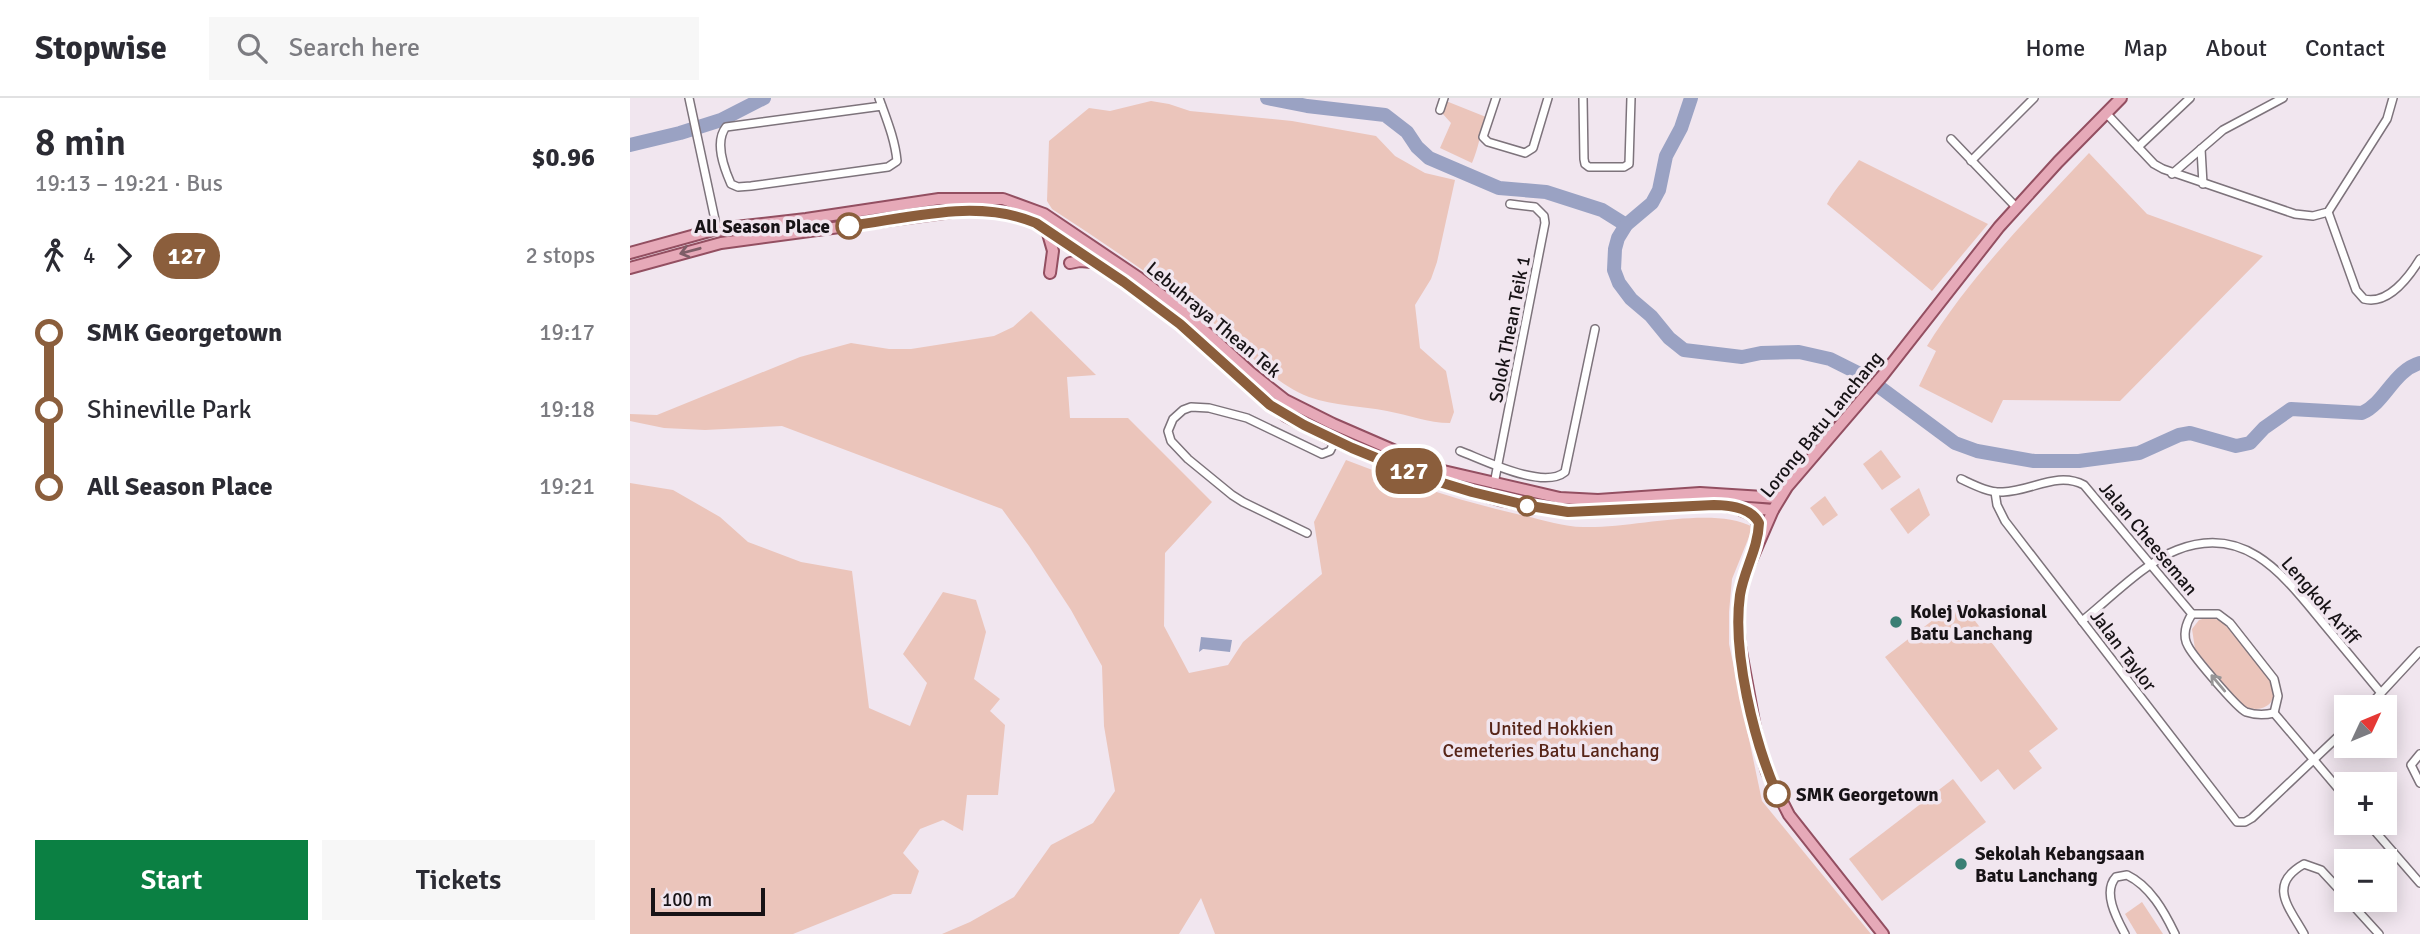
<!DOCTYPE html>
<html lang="en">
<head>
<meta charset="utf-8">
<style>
	:root { --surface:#fff; --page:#f7f7f7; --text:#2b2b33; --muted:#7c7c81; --line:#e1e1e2; --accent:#0b8043 }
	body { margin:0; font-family:Signika,sans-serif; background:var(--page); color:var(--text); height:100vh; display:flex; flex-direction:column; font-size:26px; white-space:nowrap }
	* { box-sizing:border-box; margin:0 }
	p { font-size:23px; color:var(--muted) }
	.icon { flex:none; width:38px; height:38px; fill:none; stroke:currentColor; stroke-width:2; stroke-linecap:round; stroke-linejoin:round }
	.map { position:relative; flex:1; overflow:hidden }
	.details { display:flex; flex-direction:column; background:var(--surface); width:630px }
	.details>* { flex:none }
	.badge { padding:0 14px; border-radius:23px; font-size:24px; line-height:46px }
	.needle { width:46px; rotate:46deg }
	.controls { position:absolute; left:1704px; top:597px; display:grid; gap:14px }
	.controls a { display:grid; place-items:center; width:63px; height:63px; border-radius:0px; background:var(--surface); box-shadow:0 4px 18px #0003; font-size:35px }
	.scale { position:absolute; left:21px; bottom:18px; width:114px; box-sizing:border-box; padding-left:7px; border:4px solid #171316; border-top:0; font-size:19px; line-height:24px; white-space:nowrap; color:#171316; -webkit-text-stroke:5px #f1e6ef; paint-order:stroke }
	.map>.badge { position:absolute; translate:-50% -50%; box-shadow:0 0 0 4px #fff }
	.legs { display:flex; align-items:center; gap:10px; height:77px; padding:0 35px; font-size:23px }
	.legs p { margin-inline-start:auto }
	.head { display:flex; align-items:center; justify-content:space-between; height:119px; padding:0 35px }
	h1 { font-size:38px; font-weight:600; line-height:52px }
	.primary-button { display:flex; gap:14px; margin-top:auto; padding:14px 35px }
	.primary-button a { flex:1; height:80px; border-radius:0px; background:var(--accent); color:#fff; font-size:28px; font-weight:600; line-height:80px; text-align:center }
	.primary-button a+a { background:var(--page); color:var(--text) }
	ul { padding:0 35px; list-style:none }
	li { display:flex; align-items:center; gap:24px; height:77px; font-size:26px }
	li i { display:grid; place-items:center; width:10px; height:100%; margin:0 9px; background:currentColor }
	li i::after { content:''; width:18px; height:18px; margin:-9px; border:5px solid; border-radius:50%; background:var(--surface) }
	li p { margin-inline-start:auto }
	li:first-child i { background:linear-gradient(#0000 50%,currentColor 0) }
	li:last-child i { background:linear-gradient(currentColor 50%,#0000 0) }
	header { display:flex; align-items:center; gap:42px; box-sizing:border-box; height:98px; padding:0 35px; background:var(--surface); border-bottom:2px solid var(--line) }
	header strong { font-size:33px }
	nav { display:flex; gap:38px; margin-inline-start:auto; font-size:24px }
	.search { width:490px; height:63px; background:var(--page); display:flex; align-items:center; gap:18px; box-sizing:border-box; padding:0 24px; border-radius:0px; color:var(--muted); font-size:26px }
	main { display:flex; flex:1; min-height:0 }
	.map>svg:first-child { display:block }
	.green { fill:#ebc5bb }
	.water { fill:#9aa2c3 }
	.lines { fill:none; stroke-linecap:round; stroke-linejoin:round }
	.river { stroke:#9aa2c3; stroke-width:14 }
	.minor-casing { stroke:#7d737b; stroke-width:10 }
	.primary-casing { stroke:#934f61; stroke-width:14 }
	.minor { stroke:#fff; stroke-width:7 }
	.primary { stroke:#e6a9b8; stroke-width:10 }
	.oneway { stroke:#7e5e67 }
	.oneway2 { stroke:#979596 }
	.line-1-casing { stroke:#fff; stroke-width:16 }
	.line-1 { stroke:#8b5e3c; stroke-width:10 }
	.stop-1-dot { fill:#fff; stroke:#8b5e3c; stroke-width:3.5 }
	.poi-dot { fill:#3a7f74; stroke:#f1e6ef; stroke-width:2.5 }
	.labels { text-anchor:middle; stroke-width:7; stroke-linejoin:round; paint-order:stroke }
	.stop-label { font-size:19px; font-weight:bold; fill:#171316; stroke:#f1e6ef; text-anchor:end }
	.street-label { font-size:19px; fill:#171316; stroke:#f1e6ef }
	.poi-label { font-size:19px; font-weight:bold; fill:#171316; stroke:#f1e6ef; text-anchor:start }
	.park-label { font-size:19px; fill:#572518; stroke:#f1e6ef }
</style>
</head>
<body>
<header>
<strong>Stopwise</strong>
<div class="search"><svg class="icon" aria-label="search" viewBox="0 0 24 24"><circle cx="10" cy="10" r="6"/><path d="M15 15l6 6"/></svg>Search here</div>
<nav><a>Home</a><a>Map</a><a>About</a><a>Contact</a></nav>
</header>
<main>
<section class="details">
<div class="head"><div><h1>8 min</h1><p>19:13 – 19:21 · Bus</p></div><b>$0.96</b></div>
<div class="legs"><svg class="icon" aria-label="walk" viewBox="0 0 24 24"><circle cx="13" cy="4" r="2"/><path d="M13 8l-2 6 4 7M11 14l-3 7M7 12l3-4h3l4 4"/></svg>4<svg class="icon" aria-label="forward" viewBox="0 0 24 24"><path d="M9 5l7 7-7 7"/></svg><b class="badge" style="background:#8b5e3c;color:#fff">127</b><p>2 stops</p></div>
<ul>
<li><i style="color:#8b5e3c"></i><b>SMK Georgetown</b><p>19:17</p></li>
<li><i style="color:#8b5e3c"></i><span>Shineville Park</span><p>19:18</p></li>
<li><i style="color:#8b5e3c"></i><b>All Season Place</b><p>19:21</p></li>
</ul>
<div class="primary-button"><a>Start</a><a>Tickets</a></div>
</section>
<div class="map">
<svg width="1790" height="836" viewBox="0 0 1790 836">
	<rect width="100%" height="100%" fill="#f1e6ef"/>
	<g class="green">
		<path d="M521,3l18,3 21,7 102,10 84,15 19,20 30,17 30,7 -18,82 -6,17 -16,26 5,43 26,23 8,41 -4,11c-22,0 -41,-8 -63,-12 -25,-5 -53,-5 -78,-14 -37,-14 -59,-44 -88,-68 -54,-44 -111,-82 -169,-120l-5,-8 2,-60 40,-33 21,3z"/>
		<path d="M816,3l40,16c-6,16 -7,30 -14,46l-32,-15 11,-25 -9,-10z"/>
		<path d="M1459,55l58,61 116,42 -143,145 -117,-1 -11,23 -73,-37 17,-35 -9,-5c45,-72 105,-132 162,-193z"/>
		<path d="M1229,62l129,64 -56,67 -105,-87c7,-15 22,-29 32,-44z"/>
		<path d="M401,213l65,64 -29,2 3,41h58l84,84 -47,51 -1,73 25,47 39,-8 15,-23 79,-68 -8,-52 32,-62c59,23 117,42 179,56 19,4 39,11 58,11 49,2 129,-22 170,0l-21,52 -3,33v32l33,157 109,133h-656l-14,-36 -22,36h-237l28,-12 44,-25 37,-52 42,-22 22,-32 -11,-65 -2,-60 -31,-56 -42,-64 -27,-37 -220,-83 -77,4 -41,-2 -34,-7v-7l27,1 143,-58 51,-14 38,6h22l83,-13 19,-9z"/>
		<polygon points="1251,352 1271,379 1252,392 1233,366"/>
		<polygon points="0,385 43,392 90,419 118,444 171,464 222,473 239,610 280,628 297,585 273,556 313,494 346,502 356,534 344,581 370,601 360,613 375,627 368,697 337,697 333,733 313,722 290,731 273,755 289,773 281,796 263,796 163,836 0,836"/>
		<polygon points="1289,390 1300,417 1278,436 1260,411"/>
		<polygon points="1195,398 1208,417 1193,428 1180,410"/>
		<polygon points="1329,502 1428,631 1399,653 1412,670 1384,692 1368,671 1351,684 1255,559"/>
		<path d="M1579,519c6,2 11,3 15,7 7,7 45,53 48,60 8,23 -15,31 -32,20l-45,-55 -3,-20 7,-9z"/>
		<polygon points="1323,681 1356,724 1252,803 1219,761"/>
		<polygon points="1512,804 1533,836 1507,836 1495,816"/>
	</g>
	<polygon class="water" points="571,539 602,542 600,554 573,551 569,554"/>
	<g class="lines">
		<g class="river">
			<polyline points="637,0 677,8 755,17 777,34 787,49 799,60 869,90 916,94 972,112 996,127"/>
			<path d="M1061,0l-10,30 -15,28 -7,34 -7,13 -26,22 -8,13 -3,11 -1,21 5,13 12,16 20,17 18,22 15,12 58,7 19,-4 38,-1 31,7 36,18 89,66 22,8 57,10h45l60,-8 40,-18 11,-2 46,13 14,-3 14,-15 27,-19 71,4c24,-11 31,-42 58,-50"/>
			<polyline points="0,47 50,35 91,22 134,0"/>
		</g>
		<g class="minor-casing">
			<g id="minor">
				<polyline points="59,0 87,131"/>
				<path d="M249,0c7,20 16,41 18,63l-9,6 -137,19 -13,1 -7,-3c-7,-16 -17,-42 -5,-57l156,-21"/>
				<polyline points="866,0 853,39 858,44 895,55 903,50 918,0"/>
				<polyline points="953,0 954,61 955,66 959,69 994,69 999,66 1001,0"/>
				<polyline points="810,12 814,0"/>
				<polyline points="1476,15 1524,66 1533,71 1665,116 1683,118 1698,114 1757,21 1763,0"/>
				<polyline points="1321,41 1386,109"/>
				<polyline points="1508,49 1560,0"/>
				<polyline points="1571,51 1573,86"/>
				<polyline points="1341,63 1404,0"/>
				<polyline points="1542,76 1593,32 1653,0"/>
				<path d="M1698,114l28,78 8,9c24,6 45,-22 56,-40"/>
				<path d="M830,353c24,9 83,39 105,21l30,-143"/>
				<path d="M1331,381c13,6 28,14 42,13 29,-1 54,-21 81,-7l108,129"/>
				<polyline points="864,386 915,125 914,118 905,109 880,106"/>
				<polyline points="1365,394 1367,407 1375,423 1607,724 1615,724 1622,720 1717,630"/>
				<polyline points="677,435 613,404 602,397 558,361 541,343 538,333 543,321 553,312 561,309 579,310 617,320 692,356 700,353 705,343"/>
				<path d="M1562,516c-6,9 -10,22 -4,32 5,10 49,62 58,66 9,3 19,3 28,1"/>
				<polyline points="1562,516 1588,516 1600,525 1644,581 1648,598 1644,615"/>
				<path d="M1452,523c26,-21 65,-60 95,-71 69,-27 107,26 146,73 19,23 39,47 58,70"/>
				<polyline points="1738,609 1790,553"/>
				<polyline points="1644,615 1717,701"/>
				<polyline points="1790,656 1781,667 1790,685"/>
				<polyline points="1737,724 1790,785"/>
				<polyline points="1718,802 1749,836"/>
				<path d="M1495,836c-8,-15 -23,-42 -9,-57l11,-2c23,11 37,36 48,59"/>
				<path d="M1674,836c-15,-27 -37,-49 0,-70l17,6 26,28"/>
			</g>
		</g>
		<g class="primary-casing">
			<g id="primary">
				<polyline points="417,132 423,153 420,175"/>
				<polyline points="0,155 87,131 176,121 309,101 373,101 414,116 509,180 554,214 621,275 655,302 703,326 809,372 930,400 968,402 1070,395 1149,400"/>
				<polyline points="440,165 450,163 462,164"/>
				<polyline points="0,170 91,145 329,113 361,113 394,120 406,125 482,175 550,226 573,244 624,293 656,318 705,343 793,379 870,402 938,414 1084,407 1143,412"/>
				<path d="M1111,412c15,5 18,11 18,26"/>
				<polyline points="1253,836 1159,717 1137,674 1126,635 1110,548 1108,521 1110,496 1116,474 1143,412 1157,389 1253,277 1369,129 1428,64 1491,0"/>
			</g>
		</g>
		<use href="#minor" class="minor"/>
		<use href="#primary" class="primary"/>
	</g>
	<defs><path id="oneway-shaft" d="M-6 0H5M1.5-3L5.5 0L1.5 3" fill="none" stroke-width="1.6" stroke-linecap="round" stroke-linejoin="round" transform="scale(1.75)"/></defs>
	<use class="oneway" href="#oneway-shaft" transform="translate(60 153) rotate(165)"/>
	<use class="oneway2" href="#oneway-shaft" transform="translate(1588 585) rotate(-130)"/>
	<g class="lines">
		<g class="line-1-casing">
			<path id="line-1" d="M219,128c61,-8 128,-28 187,-3l88,59 56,42 90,81 34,20 48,23 71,29 49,15 58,14 38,6 146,-7c16,0 37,3 45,18 -1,26 -15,47 -19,72 -8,58 14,146 37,199"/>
		</g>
		<use href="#line-1" class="line-1"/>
	</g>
	<g class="stop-1-dot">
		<circle cx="219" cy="128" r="12"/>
		<circle cx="897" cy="408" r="9"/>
		<circle cx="1147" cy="696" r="12"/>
	</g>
	<g class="poi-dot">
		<circle cx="1266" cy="524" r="7"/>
		<circle cx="1331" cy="766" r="7"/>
	</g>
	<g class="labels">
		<g class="stop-label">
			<text x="200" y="135">All Season Place</text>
			<text x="1166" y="703" text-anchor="start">SMK Georgetown</text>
		</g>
		<g class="street-label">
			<text transform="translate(584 221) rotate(40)" y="7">Lebuhraya Thean Tek</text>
			<text transform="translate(879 231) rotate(-79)" y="7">Solok Thean Teik 1</text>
			<text transform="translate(1191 326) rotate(-51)" y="7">Lorong Batu Lanchang</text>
			<text transform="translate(1519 440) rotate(50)" y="7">Jalan Cheeseman</text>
			<text transform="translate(1691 502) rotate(49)" y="7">Lengkok Ariff</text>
			<text transform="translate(1494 552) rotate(53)" y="7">Jalan Taylor</text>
		</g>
		<g class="poi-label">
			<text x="1280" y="520">Kolej Vokasional<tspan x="1280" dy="22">Batu Lanchang</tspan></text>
			<text x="1345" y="762">Sekolah Kebangsaan<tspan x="1345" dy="22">Batu Lanchang</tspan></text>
		</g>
		<g class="park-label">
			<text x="921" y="637">United Hokkien<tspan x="921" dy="22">Cemeteries Batu Lanchang</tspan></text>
		</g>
	</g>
</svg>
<div class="controls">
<a><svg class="needle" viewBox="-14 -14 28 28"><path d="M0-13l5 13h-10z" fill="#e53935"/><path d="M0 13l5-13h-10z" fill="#7c7c81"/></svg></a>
<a>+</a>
<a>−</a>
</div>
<div class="scale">100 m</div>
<b class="badge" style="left:779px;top:373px;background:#8b5e3c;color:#fff">127</b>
</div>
</main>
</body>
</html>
